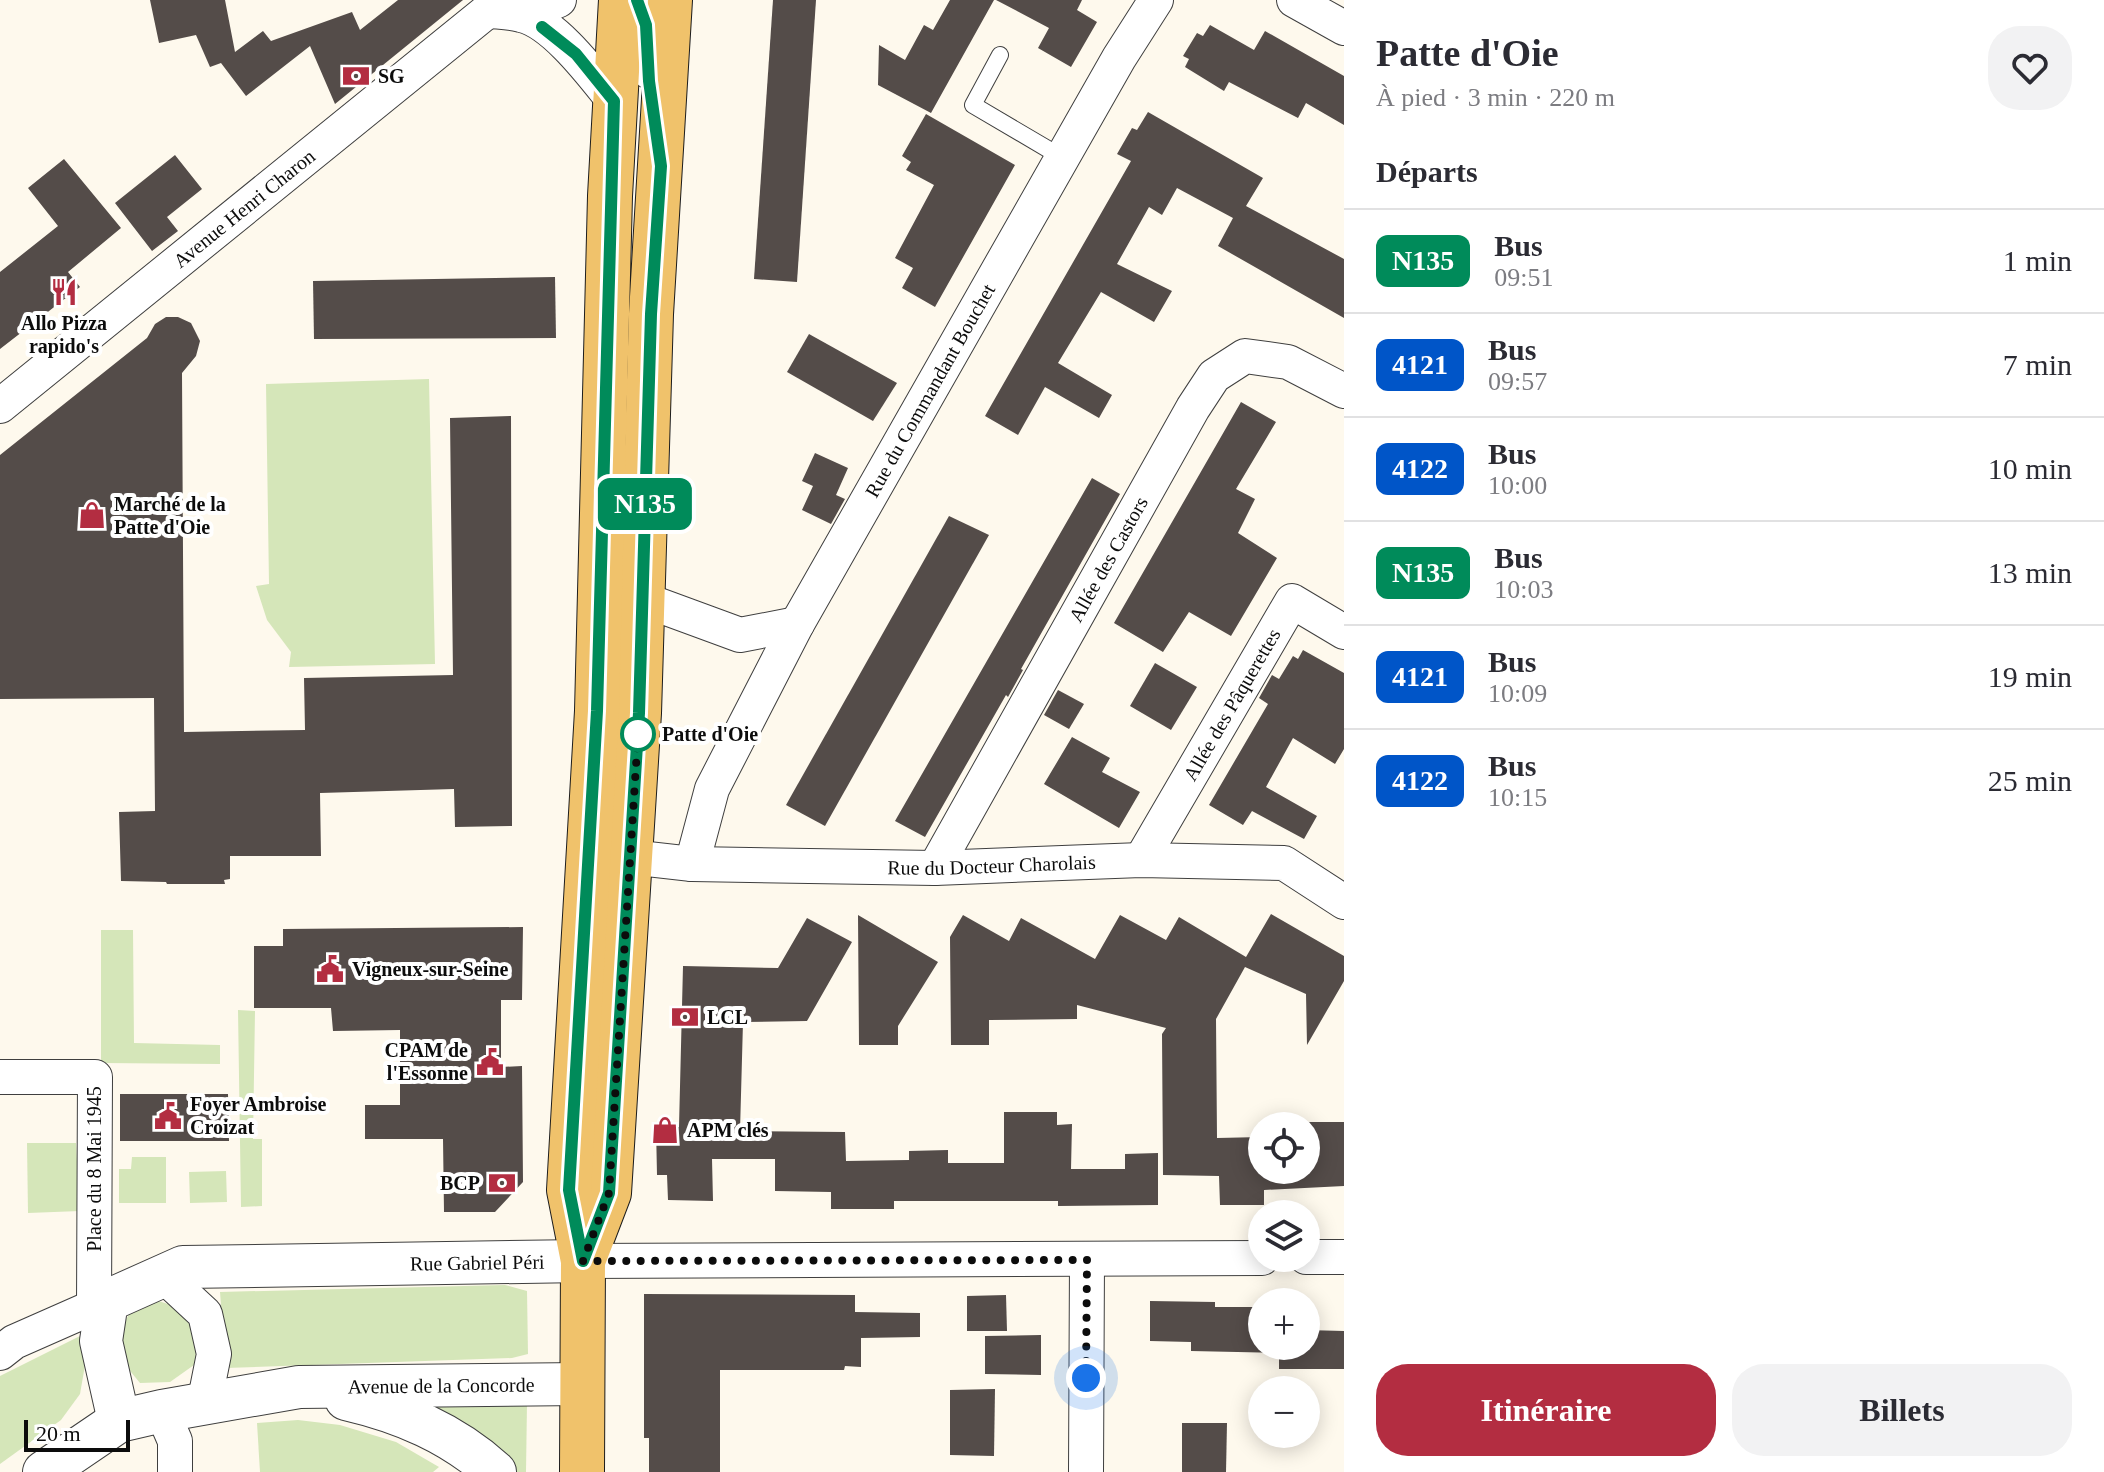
<!DOCTYPE html>
<html lang="fr">
<head>
<meta charset="utf-8">
<style>
	:root { --surface:#fff; --page:#f2f2f3; --text:#2b2b33; --muted:#7c7c81; --line:#e1e1e2; --accent:#b32d41 }
	body { margin:0; font-family:"Times New Roman",serif; background:var(--page); color:var(--text); height:100vh; display:flex; flex-direction:column; font-size:30px; white-space:nowrap }
	* { box-sizing:border-box; margin:0 }
	p { font-size:26px; color:var(--muted) }
	.icon { flex:none; width:44px; height:44px; fill:none; stroke:currentColor; stroke-width:2; stroke-linecap:round; stroke-linejoin:round }
	.map { position:relative; flex:1; overflow:hidden }
	.side { display:flex; flex-direction:column; background:var(--surface); width:760px }
	.side>* { flex:none }
	.badge { padding:0 16px; border-radius:12px; font-size:28px; line-height:52px }
	.tools { position:absolute; left:1248px; top:1112px; display:grid; gap:16px }
	.tools a { display:grid; place-items:center; width:72px; height:72px; border-radius:50%; background:var(--surface); box-shadow:0 4px 20px #0003; font-size:40px }
	.scale { position:absolute; left:24px; bottom:20px; width:106px; box-sizing:border-box; padding-left:8px; border:4px solid #0c0c0c; border-top:0; font-size:22px; line-height:28px; white-space:nowrap; color:#0c0c0c; -webkit-text-stroke:6px #fff; paint-order:stroke }
	.you { position:absolute; width:40px; height:40px; margin:-20px; border:6px solid #fff; border-radius:50%; background:#1a73e8; box-shadow:0 0 0 12px #1a73e833 }
	.map>.badge { position:absolute; translate:-50% -50%; box-shadow:0 0 0 4px #fff }
	h2 { padding:0 32px; font-size:30px; line-height:72px }
	.round { display:grid; place-items:center; flex:none; width:84px; height:84px; border-radius:32px; background:var(--page) }
	.headline { display:flex; align-items:center; justify-content:space-between; height:136px; padding:0 32px }
	h1 { font-size:38px; font-weight:800; line-height:60px }
	.cta { display:flex; gap:16px; margin-top:auto; padding:16px 32px }
	.cta a { flex:1; height:92px; border-radius:32px; background:var(--accent); color:#fff; font-size:32px; font-weight:800; line-height:92px; text-align:center }
	.cta a+a { background:var(--page); color:var(--text) }
	ul { padding:0; list-style:none }
	li { display:flex; align-items:center; gap:24px; height:104px; padding:0 32px; border-top:2px solid var(--line) }
	li div { flex:1 }
	li b { display:block; font-size:30px }
	li em { font-style:normal }
	li .badge { min-width:88px; font-weight:700; text-align:center }
	main { display:flex; flex:1; min-height:0 }
	.map>svg:first-child { display:block }
	.green { fill:#d5e6b9 }
	.building { fill:#544c49 }
	.lines { fill:none; stroke-linecap:round; stroke-linejoin:round }
	.service-casing { stroke:#3f3f3f; stroke-width:18 }
	.minor-casing { stroke:#3f3f3f; stroke-width:36 }
	.tertiary-casing { stroke:#3f3f3f; stroke-width:44 }
	.primary-casing { stroke:#1d1d1d; stroke-width:46 }
	.service { stroke:#fff; stroke-width:16 }
	.minor { stroke:#fff; stroke-width:34 }
	.tertiary { stroke:#fff; stroke-width:42 }
	.primary { stroke:#f0c26b; stroke-width:44 }
	.line-casing { stroke:#fff; stroke-width:18 }
	.line { stroke:#008b5a; stroke-width:12 }
	.walk { stroke:#0c0c0c; stroke-width:8; stroke-dasharray:0 14.4 }
	.stop-dot { fill:#fff; stroke:#008b5a; stroke-width:4 }
	.labels { text-anchor:middle; stroke-width:8; stroke-linejoin:round; paint-order:stroke }
	.poi-label { font-size:20px; font-weight:bold; fill:#0c0c0c; stroke:#fff; text-anchor:start }
	.street-label { font-size:20px; fill:#0c0c0c; stroke:#fff }
	.stop-label { font-size:20px; font-weight:bold; fill:#0c0c0c; stroke:#fff; text-anchor:start }
</style>
</head>
<body>
<main>
<div class="map">
<svg width="1344" height="1472" viewBox="0 0 1344 1472">
	<rect width="100%" height="100%" fill="#fef9ed"/>
	<g class="green">
		<polygon points="429,379 435,664 289,667 291,652 267,620 256,586 269,584 266,384"/>
		<polygon points="101,930 133,930 134,1043 220,1045 220,1064 101,1063"/>
		<polygon points="238,1010 255,1011 253,1139 262,1139 262,1206 241,1207"/>
		<polygon points="27,1143 76,1143 80,1211 28,1213"/>
		<polygon points="132,1157 166,1157 166,1203 119,1203 119,1169 131,1169"/>
		<polygon points="226,1171 227,1202 190,1203 189,1172"/>
		<polygon points="505,1285 527,1291 528,1354 512,1358 226,1368 220,1292"/>
		<path d="M146,1299c43,6 57,23 48,66l-24,17 -30,1 -18,-22 -2,-29 11,-22z"/>
		<polygon points="80,1336 88,1348 80,1394 61,1420 0,1464 0,1376"/>
		<polygon points="527,1403 526,1472 513,1472 422,1404"/>
		<polygon points="298,1420 340,1425 396,1442 439,1467 433,1472 260,1472 257,1423"/>
	</g>
	<g class="building">
		<polygon points="150,0 225,0 235,52 263,31 271,41 352,12 360,30 398,0 463,0 335,104 310,46 246,96 221,63 210,67 196,35 159,43"/>
		<polygon points="773,0 816,0 797,282 754,279"/>
		<polygon points="950,0 994,0 931,113 878,85 879,45 905,60 924,25 933,30"/>
		<polygon points="996,0 1082,0 1077,10 1097,22 1071,67 1038,48 1049,28"/>
		<polygon points="1210,25 1254,50 1265,31 1344,76 1344,125 1306,103 1298,118 1229,82 1224,91 1185,67 1189,59 1183,56 1197,33 1203,36"/>
		<polygon points="1148,112 1263,178 1246,206 1344,259 1344,318 1218,246 1233,218 1177,188 1162,215 1149,207 1117,264 1172,291 1154,322 1101,292 1058,363 1112,395 1099,418 1045,387 1018,435 985,416 1131,161 1117,154 1132,128 1137,130"/>
		<polygon points="926,114 1015,165 935,307 902,288 913,268 895,258 934,185 906,170 911,162 902,156"/>
		<polygon points="175,155 202,189 167,217 178,231 152,251 115,203"/>
		<polygon points="64,159 121,228 68,272 80,287 0,349 0,272 58,226 28,188"/>
		<polygon points="555,277 556,338 314,339 313,281"/>
		<polygon points="166,317 178,317 191,323 200,341 196,356 182,373 184,732 305,730 304,678 453,675 450,418 511,416 512,826 455,827 454,789 320,793 321,856 230,856 230,879 224,880 225,884 167,884 166,882 121,881 119,812 155,811 154,698 0,699 0,455 147,338 155,324"/>
		<polygon points="809,334 897,383 873,421 787,372"/>
		<polygon points="1241,402 1276,422 1236,489 1255,499 1238,533 1277,558 1231,636 1189,612 1163,652 1114,623"/>
		<polygon points="815,453 848,468 836,495 845,499 831,524 802,510 813,486 802,481"/>
		<polygon points="1092,478 1120,494 1021,669 1023,670 1008,697 1006,695 925,837 895,821"/>
		<polygon points="949,516 989,535 825,826 786,805"/>
		<polygon points="1303,650 1344,673 1344,749 1335,764 1293,738 1266,787 1317,816 1304,839 1252,811 1243,825 1209,805 1268,704 1259,698 1272,675 1279,679 1293,656 1298,659"/>
		<polygon points="1155,663 1197,687 1171,730 1130,706"/>
		<polygon points="1058,690 1084,704 1069,729 1044,715"/>
		<polygon points="1072,737 1110,758 1102,772 1140,792 1119,828 1044,784"/>
		<polygon points="1271,914 1344,956 1344,981 1307,1045 1306,994 1245,967 1216,1019 1217,1138 1262,1137 1262,1170 1306,1170 1308,1122 1344,1122 1344,1186 1264,1190 1264,1205 1220,1205 1219,1176 1163,1175 1162,1034 1166,1028 1077,1005 1077,1019 989,1020 989,1045 951,1045 950,937 963,915 1009,941 1021,918 1095,959 1120,915 1166,940 1179,917 1246,957"/>
		<polygon points="858,915 938,962 898,1026 898,1045 859,1045"/>
		<polygon points="807,918 852,942 807,1021 743,1022 740,1131 845,1132 846,1161 909,1160 909,1151 948,1150 948,1163 1004,1163 1004,1112 1057,1112 1057,1125 1072,1124 1071,1169 1125,1169 1125,1154 1158,1153 1158,1205 1058,1206 1058,1201 894,1201 894,1209 831,1209 831,1192 775,1191 775,1159 712,1159 713,1201 668,1200 667,1175 657,1175 656,1127 679,1127 683,966 778,968"/>
		<polygon points="523,927 522,1000 501,1000 501,1067 522,1066 523,1182 495,1212 444,1212 443,1139 365,1139 365,1105 400,1105 400,1030 333,1031 331,1008 254,1008 254,946 283,946 283,929"/>
		<polygon points="120,1094 228,1094 229,1141 120,1141"/>
		<polygon points="644,1294 855,1295 855,1312 920,1313 920,1337 861,1338 861,1367 845,1366 844,1370 720,1370 720,1472 649,1472 649,1438 644,1438"/>
		<polygon points="1006,1295 1007,1331 967,1331 967,1296"/>
		<polygon points="1150,1301 1215,1302 1215,1307 1262,1307 1262,1346 1306,1346 1306,1330 1344,1331 1344,1369 1279,1369 1279,1353 1191,1351 1191,1342 1150,1341"/>
		<polygon points="1041,1335 1041,1375 985,1374 985,1336"/>
		<polygon points="995,1389 994,1456 950,1455 950,1390"/>
		<polygon points="1182,1423 1227,1423 1226,1472 1182,1472"/>
	</g>
	<g class="lines">
		<g class="service-casing">
			<polyline id="service" points="1000,55 973,105 1063,158"/>
		</g>
		<g class="minor-casing">
			<g id="minor">
				<polyline points="637,0 646,25 648,71"/>
				<polyline points="1294,0 1344,28"/>
				<path d="M489,11c10,1 22,1 32,4 33,7 72,60 93,86"/>
				<polyline points="524,15 559,0"/>
				<path id="s1" d="M0,406l501,-406"/>
				<polyline points="642,599 740,635 797,624"/>
				<path id="s2" d="M630,857l62,7 243,4 206,-8 143,3 60,39"/>
				<path id="s3" d="M1141,860l151,-259 52,31"/>
				<path id="s4" d="M692,864l20,-75 85,-165 322,-566 37,-58"/>
				<path id="s5" d="M935,868l258,-460 21,-32 31,-20 43,6 56,29"/>
				<polyline points="0,1077 95,1077 94,1307"/>
				<polyline points="1306,1257 1344,1257"/>
				<polyline points="583,1261 1262,1258"/>
				<polyline points="164,1276 205,1314 214,1354 204,1404"/>
				<polyline points="0,1353 14,1342 107,1301"/>
				<polyline points="162,1411 175,1441 175,1472"/>
				<polyline points="1086,1472 1087,1260"/>
			</g>
		</g>
		<g class="tertiary-casing">
			<g id="tertiary">
				<path d="M346,1399c56,13 106,34 149,73"/>
				<path id="s6" d="M119,1421l-18,-80 6,-40 76,-34 400,-6"/>
				<path id="s7" d="M44,1472l75,-51 43,-10 137,-24 283,-3"/>
			</g>
		</g>
		<g class="primary-casing">
			<g id="primary">
				<polyline points="583,1261 609,1193 639,713 651,314 670,0"/>
				<polyline points="582,1472 583,1261 569,1190 597,711 610,196 621,0"/>
			</g>
		</g>
		<use href="#service" class="service"/>
		<use href="#minor" class="minor"/>
		<use href="#tertiary" class="tertiary"/>
		<use href="#primary" class="primary"/>
	</g>
	<g class="lines">
		<g class="line-casing">
			<polyline id="line" points="542,27 576,54 614,101 597,711 569,1190 583,1261 609,1193 639,713 651,314 661,166 649,81 646,25 637,0"/>
		</g>
		<use href="#line" class="line"/>
		<polyline class="walk" points="638,734 609,1193 583,1261 1087,1260 1086,1378"/>
	</g>
	<defs>
		<g id="bank-bare" transform="scale(2.16)"><path d="M-6-4H6V4H-6ZM0-2.3a2.3 2.3 0 1 0 0 4.6a2.3 2.3 0 1 0 0-4.6Z" fill="#b32d41" stroke="#fff" stroke-width="2.5" paint-order="stroke"/></g>
		<g id="restaurant-bare" transform="scale(2.16)"><path d="M-5-6h1v4h1v-4h1v4h1v-4h1v5L-1.5 .5V6h-2V.5L-5-1ZM5-6V6H3V1.5H1.5Q1.5-4 5-6Z" fill="#b32d41" stroke="#fff" stroke-width="2.5" paint-order="stroke"/></g>
		<g id="shop-bare" transform="scale(2.16)"><path d="M-5-2.5h2.3a2.7 3.5 0 0 1 5.4 0H5L5.5 6h-11ZM-1.5-2.5h3a1.5 2.3 0 0 0-3 0Z" fill="#b32d41" stroke="#fff" stroke-width="2.5" paint-order="stroke"/></g>
		<g id="civic-bare" transform="scale(2.16)"><path d="M-.6-6.5H3V-4.5H.6V-3L4-1V1h2V6H-6V1h2V-1L-.6-3ZM-1.2 2.5V6h2.4V2.5Z" fill="#b32d41" stroke="#fff" stroke-width="2.5" paint-order="stroke"/></g>
	</defs>
	<g fill-rule="evenodd">
		<use href="#bank-bare" x="356" y="76"/>
		<use href="#restaurant-bare" x="64" y="292"/>
		<use href="#shop-bare" x="92" y="515"/>
		<use href="#civic-bare" x="330" y="969"/>
		<use href="#bank-bare" x="685" y="1017"/>
		<use href="#civic-bare" x="490" y="1062"/>
		<use href="#civic-bare" x="168" y="1116"/>
		<use href="#shop-bare" x="665" y="1130"/>
		<use href="#bank-bare" x="502" y="1183"/>
	</g>
	<circle class="stop-dot" cx="638" cy="734" r="16"/>
	<g class="labels">
		<g class="poi-label">
			<text x="378" y="83">SG</text>
			<text x="64" y="330" text-anchor="middle">Allo Pizza<tspan x="64" dy="23">rapido's</tspan></text>
			<text x="114" y="511">Marché de la<tspan x="114" dy="23">Patte d'Oie</tspan></text>
			<text x="352" y="976">Vigneux-sur-Seine</text>
			<text x="707" y="1024">LCL</text>
			<text x="468" y="1057" text-anchor="end">CPAM de<tspan x="468" dy="23">l'Essonne</tspan></text>
			<text x="190" y="1111">Foyer Ambroise<tspan x="190" dy="23">Croizat</tspan></text>
			<text x="687" y="1137">APM clés</text>
			<text x="480" y="1190" text-anchor="end">BCP</text>
		</g>
		<g class="street-label">
			<text dy="7" stroke="none"><textPath href="#s1" startOffset="314">Avenue Henri Charon</textPath></text>
			<text dy="7" stroke="none"><textPath href="#s4" startOffset="532">Rue du Commandant Bouchet</textPath></text>
			<text dy="7" stroke="none"><textPath href="#s5" startOffset="354">Allée des Castors</textPath></text>
			<text dy="7" stroke="none"><textPath href="#s3" startOffset="180">Allée des Pâquerettes</textPath></text>
			<text dy="7" stroke="none"><textPath href="#s2" startOffset="362">Rue du Docteur Charolais</textPath></text>
			<text transform="translate(94 1169) rotate(-90)" y="7">Place du 8 Mai 1945</text>
			<text dy="7" stroke="none"><textPath href="#s6" startOffset="500">Rue Gabriel Péri</textPath></text>
			<text dy="7" stroke="none"><textPath href="#s7" startOffset="416">Avenue de la Concorde</textPath></text>
		</g>
		<g class="stop-label">
			<text x="662" y="741">Patte d'Oie</text>
		</g>
	</g>
</svg>
<div class="tools">
<a><svg class="icon" aria-label="locate" viewBox="0 0 24 24"><circle cx="12" cy="12" r="6"/><path d="M12 2v4M12 18v4M2 12h4M18 12h4"/></svg></a>
<a><svg class="icon" aria-label="layers" viewBox="0 0 24 24"><path d="M12 4l9 5-9 5-9-5zM3 14l9 5 9-5"/></svg></a>
<a>+</a>
<a>−</a>
</div>
<div class="scale">20 m</div>
<div class="you" style="left:1086px;top:1378px"></div>
<b class="badge" style="left:645px;top:504px;background:#008b5a;color:#fff">N135</b>
</div>
<section class="side">
<div class="headline"><div><h1>Patte d'Oie</h1><p>À pied · 3 min · 220 m</p></div><a class="round"><svg class="icon" aria-label="heart" viewBox="0 0 24 24"><path d="M12 20l-8-8c-3-5 5-10 8-4 3-6 11-1 8 4z"/></svg></a></div>
<h2>Départs</h2>
<ul>
<li><span class="badge" style="background:#008b5a;color:#fff">N135</span><div><b>Bus</b><p>09:51</p></div><em>1 min</em></li>
<li><span class="badge" style="background:#0055c8;color:#fff">4121</span><div><b>Bus</b><p>09:57</p></div><em>7 min</em></li>
<li><span class="badge" style="background:#0055c8;color:#fff">4122</span><div><b>Bus</b><p>10:00</p></div><em>10 min</em></li>
<li><span class="badge" style="background:#008b5a;color:#fff">N135</span><div><b>Bus</b><p>10:03</p></div><em>13 min</em></li>
<li><span class="badge" style="background:#0055c8;color:#fff">4121</span><div><b>Bus</b><p>10:09</p></div><em>19 min</em></li>
<li><span class="badge" style="background:#0055c8;color:#fff">4122</span><div><b>Bus</b><p>10:15</p></div><em>25 min</em></li>
</ul>
<div class="cta"><a>Itinéraire</a><a>Billets</a></div>
</section>
</main>
</body>
</html>
